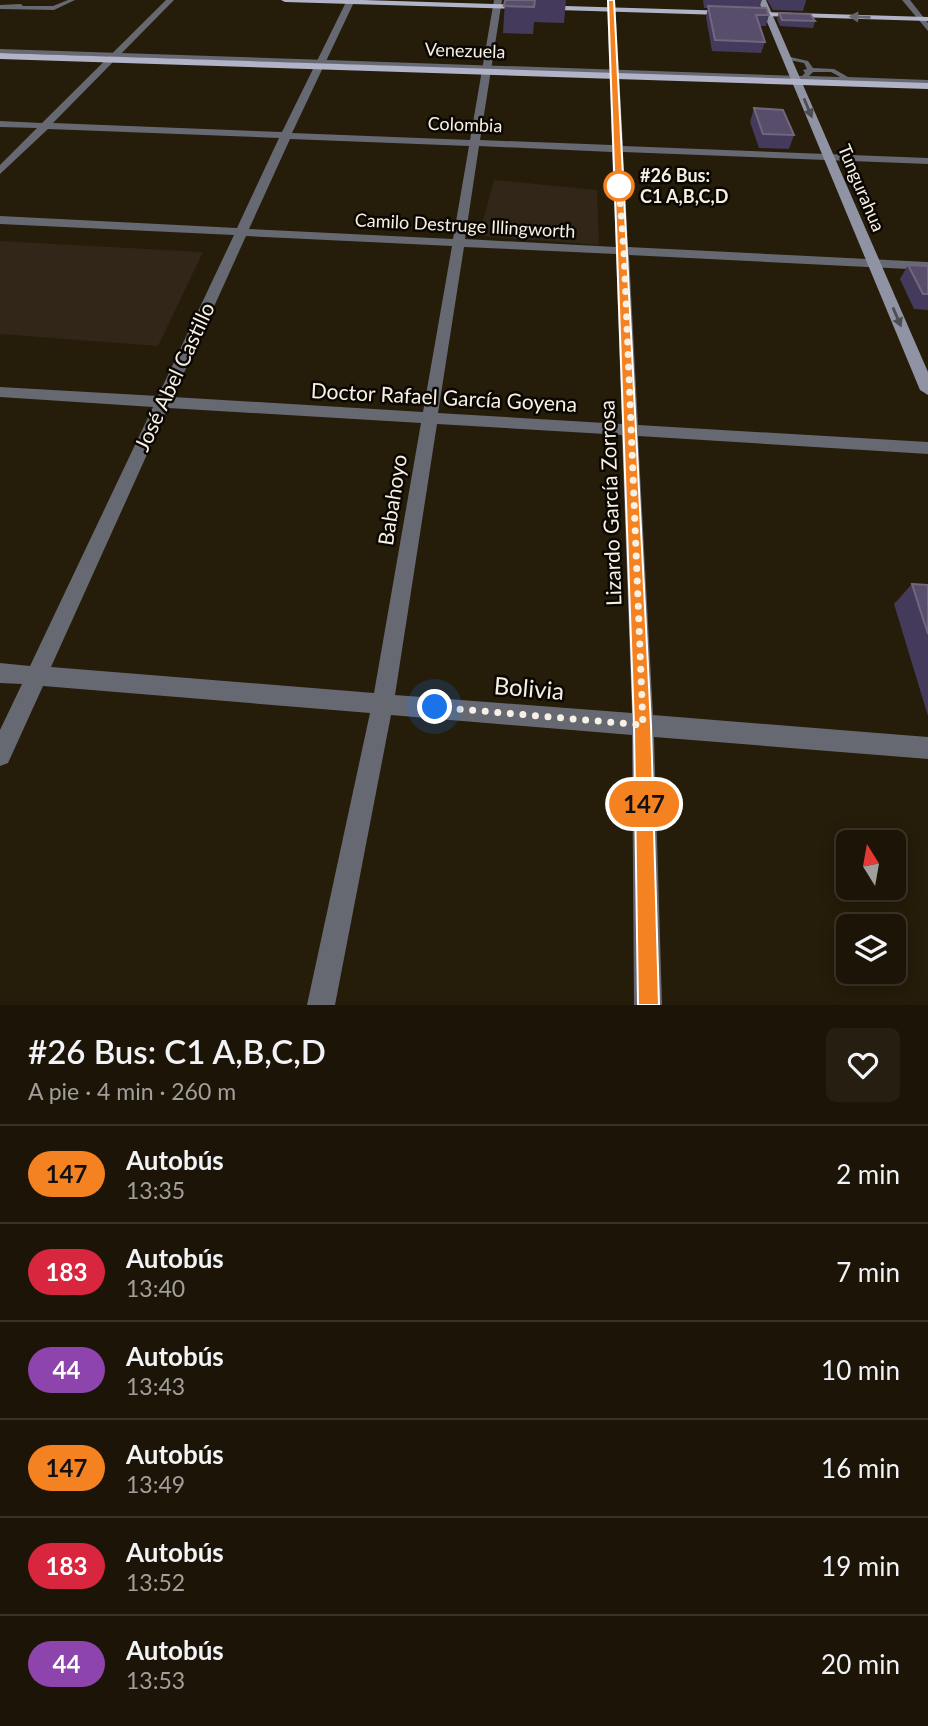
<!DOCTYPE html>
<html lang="es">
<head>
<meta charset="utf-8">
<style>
	:root { --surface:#1c1507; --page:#251e11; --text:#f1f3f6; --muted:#a09f9b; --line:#3a3428 }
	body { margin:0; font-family:Lato,sans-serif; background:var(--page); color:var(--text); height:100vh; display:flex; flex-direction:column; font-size:26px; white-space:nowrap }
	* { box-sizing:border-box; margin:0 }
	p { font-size:23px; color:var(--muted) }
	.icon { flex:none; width:38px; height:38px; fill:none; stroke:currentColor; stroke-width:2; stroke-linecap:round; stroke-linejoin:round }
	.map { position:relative; height:1005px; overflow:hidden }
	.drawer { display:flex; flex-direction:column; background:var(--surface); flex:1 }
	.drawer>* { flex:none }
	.badge { padding:0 14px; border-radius:23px; font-size:24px; line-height:46px }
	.needle { width:46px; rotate:349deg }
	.tools { position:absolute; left:836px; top:830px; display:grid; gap:14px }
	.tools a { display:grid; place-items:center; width:70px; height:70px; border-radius:10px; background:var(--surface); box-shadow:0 4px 18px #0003,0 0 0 2px var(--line); font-size:35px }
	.you { position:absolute; width:35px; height:35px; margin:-18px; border:5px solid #fff; border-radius:50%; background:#1a73e8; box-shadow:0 0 0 10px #1a73e833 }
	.map>.badge { position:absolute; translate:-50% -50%; box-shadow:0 0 0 4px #fff }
	.round { display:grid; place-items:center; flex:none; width:74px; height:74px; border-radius:10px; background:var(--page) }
	.headline { display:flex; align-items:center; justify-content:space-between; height:119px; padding:0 28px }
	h1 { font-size:33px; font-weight:600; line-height:52px }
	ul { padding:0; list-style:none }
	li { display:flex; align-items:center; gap:21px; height:98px; padding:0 28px; border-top:2px solid var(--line) }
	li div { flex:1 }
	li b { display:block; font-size:26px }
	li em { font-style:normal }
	li .badge { min-width:77px; font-weight:700; text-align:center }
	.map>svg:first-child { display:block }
	.education { fill:#322619 }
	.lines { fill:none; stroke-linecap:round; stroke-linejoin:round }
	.service { fill:#666872; fill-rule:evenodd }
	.minor { fill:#666872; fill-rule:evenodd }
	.secondary { fill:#9093a3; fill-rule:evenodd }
	.primary { fill:#b1b4c9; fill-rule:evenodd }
	.wall { fill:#443a5b }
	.building { fill:#584d6a; stroke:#71677d; stroke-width:2 }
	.oneway { fill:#66666f }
	.oneway2 { fill:#4e4d52 }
	.line { fill:#f58220; stroke:#fff; stroke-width:2 }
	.walk { stroke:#f7f1e5; stroke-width:7; stroke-dasharray:0 12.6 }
	.stop-dot { fill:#fff; stroke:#f58220; stroke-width:3.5 }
	.labels { text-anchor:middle; stroke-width:5; stroke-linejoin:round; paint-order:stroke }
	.far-street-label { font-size:18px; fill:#f7f1e5; stroke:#0b0702 }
	.far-stop-label { font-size:18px; font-weight:bold; fill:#f7f1e5; stroke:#0b0702; text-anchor:start }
	.street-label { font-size:21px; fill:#f7f1e5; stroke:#0b0702 }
	.near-street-label { font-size:24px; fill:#f7f1e5; stroke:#0b0702 }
</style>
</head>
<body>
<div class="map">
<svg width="928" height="1005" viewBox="0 0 928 1005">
	<rect width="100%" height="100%" fill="#251c09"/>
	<g class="education">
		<polygon points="494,180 597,190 599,245 479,236"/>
		<polygon points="0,241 203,252 158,346 0,334"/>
	</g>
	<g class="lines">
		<g class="service">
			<polygon points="68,0 75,0 54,10 0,9 0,5 21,4 23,6 53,6"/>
			<path d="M0,49l802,27 3,-3 -2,-3 4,-1 -3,-6 -20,-4 2,-3 22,5 5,7 21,1 14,8 80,3v4l-123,-4 -5,3 -3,-2 1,-1 -798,-27zM813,72h18l9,5 -31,-1z"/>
		</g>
		<g class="minor">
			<path d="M166,0h8l-121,123 229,9 65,-132h8l-63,133 178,7 24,-140h8l-22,140 132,5 -5,-145h8l8,146 305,12v6l-305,-12 5,95 300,15v8l-299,-15 9,170 290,17v12l-290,-18 15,279 275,22v22l-274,-22 8,268h-28l-2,-270 -241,-20 -56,290h-28l63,-292 -327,-27 -35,77 -8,3v-36l22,-46 -22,-1v-20l30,3 123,-259 -153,-10v-10l158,9 76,-161 -234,-11v-8l237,12 42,-90 -231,-9 -48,45v-9l37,-37 -37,-1v-6l42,2zM290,139l179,7 -16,93 -204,-10zM479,146l133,6 4,95 -151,-8zM246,236l206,10 -29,166 -250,-15zM464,247l152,7 6,170 -184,-11zM168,408l253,15 -47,270 -323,-26zM437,424l185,11 10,278 -237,-18z"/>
			<polygon points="902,0 910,0 928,23 928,31"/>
		</g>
		<polygon class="secondary" points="758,0 766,0 928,372 928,395 920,390"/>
		<g class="primary">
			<polygon points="281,0 363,0 928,17 928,21 285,2"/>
			<polygon points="0,53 928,83 928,89 0,59"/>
		</g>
	</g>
	<g class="wall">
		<polygon points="505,0 566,0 564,23 534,22 533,34 503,33"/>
		<polygon points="703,0 762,0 759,8 769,15 766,26 760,26 765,42 761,53 712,51 706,17 708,8 704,8"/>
		<polygon points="767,0 806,0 806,1 803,11 773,10"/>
		<polygon points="779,13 815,21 813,28 780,26 777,19"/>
		<polygon points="754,108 794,135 789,149 759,148 750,122"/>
		<polygon points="908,265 928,266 928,310 914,309 900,279"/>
		<polygon points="912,584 928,585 928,716 894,604"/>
	</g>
	<g class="building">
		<polygon points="505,0 535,0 534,7 504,6"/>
		<polygon points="708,6 766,8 769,15 756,15 765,42 715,40"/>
		<polygon points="779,13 810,14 815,21 782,20"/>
		<polygon points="754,108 783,110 794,135 763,134"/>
		<polygon points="908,265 928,266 928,294 923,294"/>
		<polygon points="912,584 928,585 928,634"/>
	</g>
	<defs><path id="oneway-solid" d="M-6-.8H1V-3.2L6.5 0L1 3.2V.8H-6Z" transform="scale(1.75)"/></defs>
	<use class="oneway" href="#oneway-solid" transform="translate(860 17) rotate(-178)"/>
	<g class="oneway2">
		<use href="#oneway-solid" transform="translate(808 108) rotate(67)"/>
		<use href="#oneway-solid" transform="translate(897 317) rotate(67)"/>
	</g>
	<polygon class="line" points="608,0 614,0 651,725 659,1005 638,1005 634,725"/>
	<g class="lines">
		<polyline class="walk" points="435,707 643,725 624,251 618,174 619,186"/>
	</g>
	<circle class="stop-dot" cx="619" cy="186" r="14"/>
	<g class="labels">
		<g class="far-street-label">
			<text transform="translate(465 51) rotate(2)" y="6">Venezuela</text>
			<text transform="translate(465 125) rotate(2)" y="6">Colombia</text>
			<text transform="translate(861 188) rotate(67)" y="6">Tungurahua</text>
			<text transform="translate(465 226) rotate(3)" y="6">Camilo Destruge Illingworth</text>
		</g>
		<g class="far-stop-label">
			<text x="640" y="182">#26 Bus:<tspan x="640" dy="21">C1 A,B,C,D</tspan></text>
		</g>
		<g class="street-label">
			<text transform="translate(175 377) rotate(-65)" y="7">José Abel Castillo</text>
			<text transform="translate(444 398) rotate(3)" y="7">Doctor Rafael García Goyena</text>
			<text transform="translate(393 500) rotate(-81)" y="7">Babahoyo</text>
			<text transform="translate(611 503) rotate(-92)" y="7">Lizardo García Zorrosa</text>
		</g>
		<g class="near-street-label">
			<text transform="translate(529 689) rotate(5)" y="8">Bolivia</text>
		</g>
	</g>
</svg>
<div class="tools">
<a><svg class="needle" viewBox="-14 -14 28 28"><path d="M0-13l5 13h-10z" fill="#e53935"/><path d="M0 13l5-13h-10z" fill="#a09f9b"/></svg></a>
<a><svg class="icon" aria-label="layers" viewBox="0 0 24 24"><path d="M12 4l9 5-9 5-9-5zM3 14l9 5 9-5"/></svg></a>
</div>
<div class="you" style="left:435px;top:707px"></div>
<b class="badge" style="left:644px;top:804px;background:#f58220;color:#111">147</b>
</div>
<section class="drawer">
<div class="headline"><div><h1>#26 Bus: C1 A,B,C,D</h1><p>A pie · 4 min · 260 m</p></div><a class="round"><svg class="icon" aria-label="heart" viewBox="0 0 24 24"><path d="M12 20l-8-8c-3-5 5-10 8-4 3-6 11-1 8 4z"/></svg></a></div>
<ul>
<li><span class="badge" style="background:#f58220;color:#111">147</span><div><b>Autobús</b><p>13:35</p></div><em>2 min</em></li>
<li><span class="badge" style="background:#d7263d;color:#fff">183</span><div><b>Autobús</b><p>13:40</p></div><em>7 min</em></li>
<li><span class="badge" style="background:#8e44ad;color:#fff">44</span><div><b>Autobús</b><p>13:43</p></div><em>10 min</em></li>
<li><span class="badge" style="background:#f58220;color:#111">147</span><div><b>Autobús</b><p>13:49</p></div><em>16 min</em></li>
<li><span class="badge" style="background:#d7263d;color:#fff">183</span><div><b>Autobús</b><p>13:52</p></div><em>19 min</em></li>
<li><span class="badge" style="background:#8e44ad;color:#fff">44</span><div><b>Autobús</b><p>13:53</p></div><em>20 min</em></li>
</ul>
</section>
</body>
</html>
